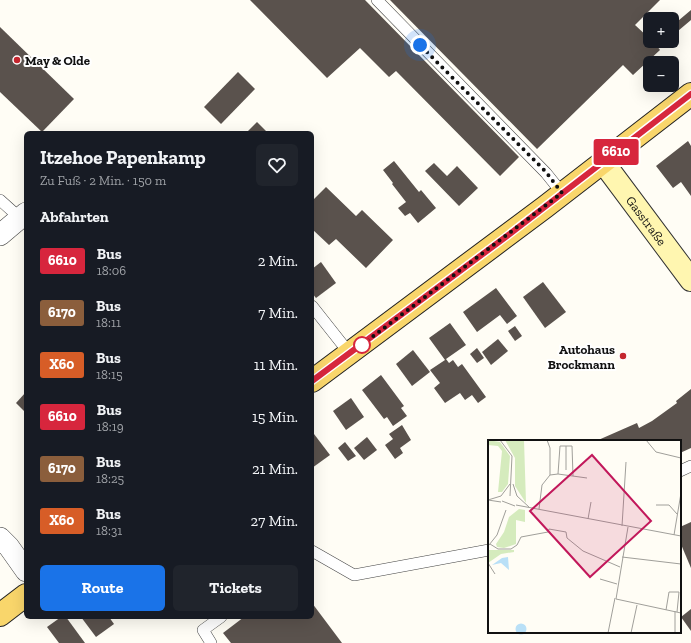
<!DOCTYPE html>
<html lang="de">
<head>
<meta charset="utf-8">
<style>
	:root { --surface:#171b24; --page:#20242c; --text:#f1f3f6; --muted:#9ea1a6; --accent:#1a73e8 }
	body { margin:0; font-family:"Zilla Slab",serif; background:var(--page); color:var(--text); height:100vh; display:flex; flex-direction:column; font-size:15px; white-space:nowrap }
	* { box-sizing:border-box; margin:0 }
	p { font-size:13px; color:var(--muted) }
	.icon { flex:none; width:22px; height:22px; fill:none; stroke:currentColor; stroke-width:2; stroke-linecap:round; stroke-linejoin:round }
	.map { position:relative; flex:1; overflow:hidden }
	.details { position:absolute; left:24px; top:131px; width:290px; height:488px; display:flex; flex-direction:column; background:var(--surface); border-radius:6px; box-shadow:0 4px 16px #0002 }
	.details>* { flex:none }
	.badge { padding:0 8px; border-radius:3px; font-size:14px; line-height:26px }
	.controls { position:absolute; left:643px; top:12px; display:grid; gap:8px }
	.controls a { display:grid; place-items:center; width:36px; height:36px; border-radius:6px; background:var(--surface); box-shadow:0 4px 16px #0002; font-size:20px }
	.you { position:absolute; width:20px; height:20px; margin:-10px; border:3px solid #fff; border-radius:50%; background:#1a73e8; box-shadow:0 0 0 6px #1a73e833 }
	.map>.badge { position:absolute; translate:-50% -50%; box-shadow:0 0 0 2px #fff }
	h2 { padding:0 16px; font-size:15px; line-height:36px }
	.round { display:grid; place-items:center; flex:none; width:42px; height:42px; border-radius:6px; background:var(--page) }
	.head { display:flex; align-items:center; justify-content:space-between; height:68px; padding:0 16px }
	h1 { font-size:19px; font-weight:700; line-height:30px }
	.primary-button { display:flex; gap:8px; margin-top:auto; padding:8px 16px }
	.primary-button a { flex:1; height:46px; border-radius:6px; background:var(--accent); color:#fff; font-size:16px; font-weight:700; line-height:46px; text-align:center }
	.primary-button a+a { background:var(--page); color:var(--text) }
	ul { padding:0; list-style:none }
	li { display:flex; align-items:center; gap:12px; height:52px; padding:0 16px }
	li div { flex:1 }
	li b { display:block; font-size:15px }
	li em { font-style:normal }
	li .badge { min-width:44px; font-weight:700; text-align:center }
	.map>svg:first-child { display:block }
	.building { fill:#5a524d }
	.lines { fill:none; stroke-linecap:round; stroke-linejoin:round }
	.lane-casing { stroke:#444; stroke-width:12 }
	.street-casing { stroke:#444; stroke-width:22 }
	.secondary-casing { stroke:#333; stroke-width:24 }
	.primary-casing { stroke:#222; stroke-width:24 }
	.lane { stroke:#fff; stroke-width:11 }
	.street { stroke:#fff; stroke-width:21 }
	.secondary { stroke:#fff6b0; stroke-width:22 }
	.primary { stroke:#f9d66b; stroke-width:22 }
	.line-casing { stroke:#fff; stroke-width:9 }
	.line { stroke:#d7263d; stroke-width:6 }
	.walk { stroke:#111; stroke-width:4; stroke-dasharray:0 7.2 }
	.poi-dot { fill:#c4262e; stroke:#fff; stroke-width:1.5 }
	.stop-dot { fill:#fff; stroke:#d7263d; stroke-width:2 }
	.labels { text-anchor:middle; stroke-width:4; stroke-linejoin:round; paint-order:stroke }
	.poi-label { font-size:13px; font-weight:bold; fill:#111; stroke:#fff; text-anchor:start }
	.street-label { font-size:13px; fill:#111; stroke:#fff }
	.inset-road { fill:none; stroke:#a09f9a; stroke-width:1 }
	.view { fill:#c2185b; fill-opacity:0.15; stroke:#c2185b; stroke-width:2 }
	.inset-edge { fill:none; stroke:#111; stroke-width:2 }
</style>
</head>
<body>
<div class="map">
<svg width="691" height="643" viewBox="0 0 691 643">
	<rect width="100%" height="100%" fill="#fffdf5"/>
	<g class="building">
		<polygon points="250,0 365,0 519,157 500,176 396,71 389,77 360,48 327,78"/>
		<polygon points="390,0 660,0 635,25 650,39 650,41 665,41 657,46 660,50 633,75 623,65 537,149"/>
		<polygon points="691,10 691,20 672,36 672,26"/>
		<polygon points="0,27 74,99 42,132 0,92"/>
		<polygon points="238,72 255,89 221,124 204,107"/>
		<polygon points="257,122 268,133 246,133"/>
		<polygon points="688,141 691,146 691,196 681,182 673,188 656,166"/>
		<polygon points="394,161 419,192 421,190 436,208 418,223 410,213 405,216 398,208 406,202 392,184 393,183 383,170"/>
		<polygon points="434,163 447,176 457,166 478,188 459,206 425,171"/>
		<polygon points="326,187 356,216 362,210 393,240 366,268 336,239 329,245 312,229 312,201"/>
		<polygon points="321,262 336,283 316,298 312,293 312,269"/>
		<polygon points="543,282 566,312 545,328 523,297"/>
		<polygon points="496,288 517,316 507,324 500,315 477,332 463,312"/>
		<polygon points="450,323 466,345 446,359 449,363 453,360 458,367 462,364 486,397 478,403 472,395 465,400 460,393 445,403 434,388 440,383 430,370 445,360 429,338"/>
		<polygon points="515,326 522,336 515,341 508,331"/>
		<polygon points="498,339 508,351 491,365 482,352"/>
		<polygon points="477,348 484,358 477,363 470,354"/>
		<polygon points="413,350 430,372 412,386 396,364"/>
		<polygon points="381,375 404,406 401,408 407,416 393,426 387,417 384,419 362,390"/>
		<polygon points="691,389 691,448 680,453 680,441 596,441 637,423 639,428 652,421 677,403 676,401"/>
		<polygon points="26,392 26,413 16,403"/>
		<polygon points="351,398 364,417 346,430 333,411"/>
		<polygon points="402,425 411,440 400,448 403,453 395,459 385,445 393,439 389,434"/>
		<polygon points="314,434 330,455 312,468 312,435"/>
		<polygon points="367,437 377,450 364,460 354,448"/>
		<polygon points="345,442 356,456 348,461 338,448"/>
		<polygon points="691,522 691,568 680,542 680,527"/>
		<polygon points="312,603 342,643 231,643 223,633 244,617 312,617"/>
		<polygon points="691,609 691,631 681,617"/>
		<polygon points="61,617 66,617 85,643 59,643 47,627"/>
		<polygon points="81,617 109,617 114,624 96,637"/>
	</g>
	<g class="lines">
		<g class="lane-casing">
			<g id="lane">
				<polyline points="377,0 546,173 562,193"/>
				<polyline points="0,200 20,218"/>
				<polyline points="312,306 350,354"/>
				<polyline points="680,471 691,466"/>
				<polyline points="312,551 354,575 489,550"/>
				<polyline points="211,643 203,630 221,617"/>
			</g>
		</g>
		<g class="street-casing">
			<g id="street">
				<polyline points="0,235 26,213"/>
				<polyline points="0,538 9,547 26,571"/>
			</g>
		</g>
		<g class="secondary-casing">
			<g id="secondary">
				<path id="s1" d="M603,162l88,118"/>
			</g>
		</g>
		<g class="primary-casing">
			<g id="primary">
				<polyline points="312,381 545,207 691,94"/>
				<polyline points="0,615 26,595"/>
			</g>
		</g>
		<use href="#lane" class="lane"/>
		<use href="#street" class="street"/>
		<use href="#secondary" class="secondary"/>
		<use href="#primary" class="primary"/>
	</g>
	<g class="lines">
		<g class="line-casing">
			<polyline id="line" points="312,381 507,236 691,94"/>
		</g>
		<use href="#line" class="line"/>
		<polyline class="walk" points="362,345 359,347 562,193 546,172 420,45"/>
	</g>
	<g class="poi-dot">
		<circle cx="17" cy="60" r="4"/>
		<circle cx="623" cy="356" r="4"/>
	</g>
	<circle class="stop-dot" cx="362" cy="345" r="8"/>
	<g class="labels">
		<g class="poi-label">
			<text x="25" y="65">May &amp; Olde</text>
			<text x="615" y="354" text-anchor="end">Autohaus<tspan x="615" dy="15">Brockmann</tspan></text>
		</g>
		<g class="street-label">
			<text dy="5" stroke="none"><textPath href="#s1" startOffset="73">Gasstraße</textPath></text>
		</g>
	</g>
	<g transform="translate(488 440)">
		<rect width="193" height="193" fill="#fffdf5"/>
		<path d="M0,0l12,2 10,14 -2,28 -6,8h-4l4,-41 -4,-5 -10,-1zM17,0h19l2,63 -11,-17v-28zM31,69l6,1v12l-9,-2v24l-12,4 -7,-1 -1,-3 8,-12 5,-15zM0,110h26v2l-13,2 -13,9z" fill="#d5ebbd"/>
		<path d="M20,117l1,13 -8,-7 -9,2 10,-7zM27.5 189a5.5 5.5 0 1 1 11 0a5.5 5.5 0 1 1-11 0Z" fill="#b9e0f7"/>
		<path class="inset-road" d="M12,0l12,16 -2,40M59,0l3,8v27M158,0l10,12 25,6M78,30v-24M70,34l2,-28h12l1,30M25,44l4,12 12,11M0,60l13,2M0,60l13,-4 9,-12M14,61l13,5M28,65l165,31M168,65h13l8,9M51,69l3,-24 8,-10 8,-1 29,4M100,79l3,-17M134,86l4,-64M140,87l-12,72 65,14M186,95l7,-42M2,104l8,5h13l6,-4 4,-8 27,-5 1,-3 17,3 1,6 16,13 37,16M1,105l8,-10 9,-25M134,117l59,7M0,123l7,11M112,139l17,5M178,170l3,-18h10l-2,20M120,193l7,-35M143,193l6,-28M187,193v-22"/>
		<path class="view" d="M104,15l59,66 -61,56 -60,-66z"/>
		<rect width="193" height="193" class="inset-edge"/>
	</g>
</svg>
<div class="controls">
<a>+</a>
<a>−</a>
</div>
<div class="you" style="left:420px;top:45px"></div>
<b class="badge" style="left:616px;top:152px;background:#d7263d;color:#fff">6610</b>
<section class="details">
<div class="head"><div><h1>Itzehoe Papenkamp</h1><p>Zu Fuß · 2 Min. · 150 m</p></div><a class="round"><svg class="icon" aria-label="heart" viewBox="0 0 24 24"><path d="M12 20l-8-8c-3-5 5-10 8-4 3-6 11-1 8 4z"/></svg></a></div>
<h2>Abfahrten</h2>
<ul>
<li><span class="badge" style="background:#d7263d;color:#fff">6610</span><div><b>Bus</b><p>18:06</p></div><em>2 Min.</em></li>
<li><span class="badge" style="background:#8b5e3c;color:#fff">6170</span><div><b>Bus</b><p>18:11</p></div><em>7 Min.</em></li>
<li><span class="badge" style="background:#d75d27;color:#fff">X60</span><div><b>Bus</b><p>18:15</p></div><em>11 Min.</em></li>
<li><span class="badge" style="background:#d7263d;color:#fff">6610</span><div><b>Bus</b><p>18:19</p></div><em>15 Min.</em></li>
<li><span class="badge" style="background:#8b5e3c;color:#fff">6170</span><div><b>Bus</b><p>18:25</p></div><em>21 Min.</em></li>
<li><span class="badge" style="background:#d75d27;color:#fff">X60</span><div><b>Bus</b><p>18:31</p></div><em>27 Min.</em></li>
</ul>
<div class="primary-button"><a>Route</a><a>Tickets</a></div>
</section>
</div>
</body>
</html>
